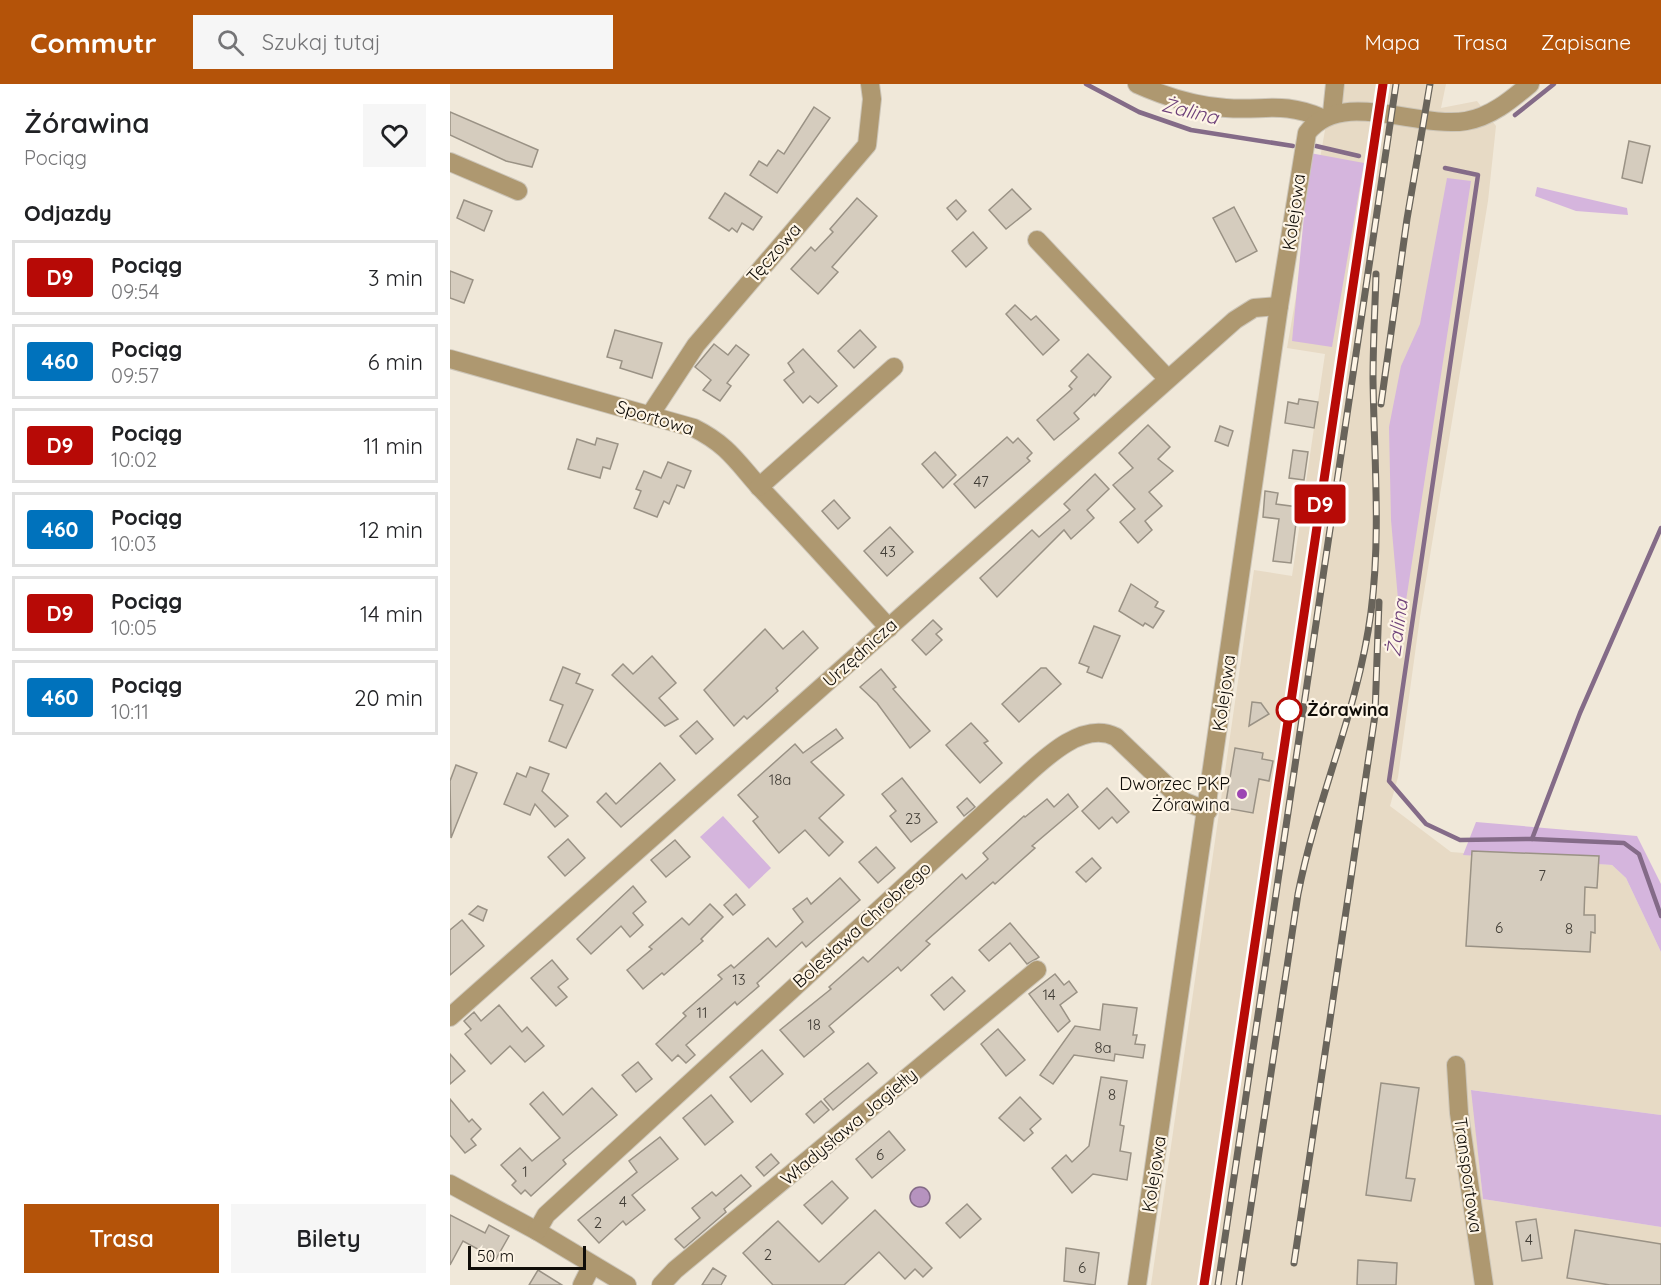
<!DOCTYPE html>
<html lang="pl">
<head>
<meta charset="utf-8">
<style>
	:root { --surface:#fff; --page:#f6f6f6; --text:#202124; --muted:#757577; --line:#e0e0e0; --accent:#b45309 }
	body { margin:0; font-family:Quicksand,sans-serif; background:var(--page); color:var(--text); height:100vh; display:flex; flex-direction:column; font-size:22px; white-space:nowrap }
	* { box-sizing:border-box; margin:0 }
	p { font-size:20px; color:var(--muted) }
	.icon { flex:none; width:33px; height:33px; fill:none; stroke:currentColor; stroke-width:2; stroke-linecap:round; stroke-linejoin:round }
	.map { position:relative; flex:1; overflow:hidden }
	.sheet { display:flex; flex-direction:column; background:var(--surface); width:450px }
	.sheet>* { flex:none }
	.badge { padding:0 12px; border-radius:4px; font-size:21px; line-height:39px }
	.scale { position:absolute; left:18px; bottom:15px; width:118px; box-sizing:border-box; padding-left:6px; border:3px solid #100d08; border-top:0; font-size:16px; line-height:21px; white-space:nowrap; color:#100d08; -webkit-text-stroke:4px #fef5e6; paint-order:stroke }
	.map>.badge { position:absolute; translate:-50% -50%; box-shadow:0 0 0 3px #fff }
	h2 { padding:0 24px; font-size:22px; line-height:54px }
	.round { display:grid; place-items:center; flex:none; width:63px; height:63px; border-radius:0px; background:var(--page) }
	.head { display:flex; align-items:center; justify-content:space-between; height:102px; padding:0 24px }
	h1 { font-size:28px; font-weight:600; line-height:45px }
	.action { display:flex; gap:12px; margin-top:auto; padding:12px 24px }
	.action a { flex:1; height:69px; border-radius:0px; background:var(--accent); color:#fff; font-size:24px; font-weight:600; line-height:69px; text-align:center }
	.action a+a { background:var(--page); color:var(--text) }
	ul { padding:0; list-style:none }
	li { display:flex; align-items:center; gap:18px; height:75px; margin:0 12px 9px; padding:0 12px; border:3px solid var(--line); border-radius:0px }
	li div { flex:1 }
	li b { display:block; font-size:22px }
	li em { font-style:normal }
	li .badge { min-width:66px; font-weight:700; text-align:center }
	header { display:flex; align-items:center; gap:36px; box-sizing:border-box; height:84px; padding:0 30px; background:var(--accent); color:#fff }
	header strong { font-size:28px }
	nav { display:flex; gap:33px; margin-inline-start:auto; font-size:21px }
	.search { width:420px; height:54px; background:var(--page); display:flex; align-items:center; gap:15px; box-sizing:border-box; padding:0 21px; border-radius:0px; color:var(--muted); font-size:22px }
	main { display:flex; flex:1; min-height:0 }
	.map>svg:first-child { display:block }
	.built { fill:#e7dac5 }
	.green { fill:#d5b5dd }
	.water { fill:#b693bf; stroke:#846b88; stroke-width:1.5 }
	.lines { fill:none; stroke-linecap:round; stroke-linejoin:round }
	.stream { stroke:#846b88; stroke-width:4.5 }
	.building { fill:#d5ccbe; stroke:#9a9285; stroke-width:1.5 }
	.minor-casing { stroke:#ccc5b8; stroke-width:20 }
	.minor { stroke:#ae9870; stroke-width:18 }
	.rail-casing { stroke:#69645b; stroke-width:7 }
	.rail { stroke:#fef5e6; stroke-width:4.5; stroke-dasharray:14; stroke-linecap:butt }
	.line-casing { stroke:#fff; stroke-width:14 }
	.line { stroke:#b70a06; stroke-width:9 }
	.stop-dot { fill:#fff; stroke:#b70a06; stroke-width:3 }
	.poi-dot { fill:#9d46b3; stroke:#fef5e6; stroke-width:2 }
	.labels { text-anchor:middle; stroke-width:4.5; stroke-linejoin:round; paint-order:stroke }
	.number-label { font-size:15px; fill:#413d36 }
	.street-label { font-size:18px; fill:#100d08; stroke:#fef5e6 }
	.stop-label { font-size:18px; font-weight:bold; fill:#100d08; stroke:#fef5e6; text-anchor:start }
	.poi-label { font-size:18px; fill:#100d08; stroke:#fef5e6; text-anchor:end }
	.water-label { font-size:20px; font-style:italic; fill:#6e417a; stroke:#fef5e6 }
</style>
</head>
<body>
<header>
<strong>Commutr</strong>
<div class="search"><svg class="icon" aria-label="search" viewBox="0 0 24 24"><circle cx="10" cy="10" r="6"/><path d="M15 15l6 6"/></svg>Szukaj tutaj</div>
<nav><a>Mapa</a><a>Trasa</a><a>Zapisane</a></nav>
</header>
<main>
<section class="sheet">
<div class="head"><div><h1>Żórawina</h1><p>Pociąg</p></div><a class="round"><svg class="icon" aria-label="heart" viewBox="0 0 24 24"><path d="M12 20l-8-8c-3-5 5-10 8-4 3-6 11-1 8 4z"/></svg></a></div>
<h2>Odjazdy</h2>
<ul>
<li><span class="badge" style="background:#b70a06;color:#fff">D9</span><div><b>Pociąg</b><p>09:54</p></div><em>3 min</em></li>
<li><span class="badge" style="background:#0072bc;color:#fff">460</span><div><b>Pociąg</b><p>09:57</p></div><em>6 min</em></li>
<li><span class="badge" style="background:#b70a06;color:#fff">D9</span><div><b>Pociąg</b><p>10:02</p></div><em>11 min</em></li>
<li><span class="badge" style="background:#0072bc;color:#fff">460</span><div><b>Pociąg</b><p>10:03</p></div><em>12 min</em></li>
<li><span class="badge" style="background:#b70a06;color:#fff">D9</span><div><b>Pociąg</b><p>10:05</p></div><em>14 min</em></li>
<li><span class="badge" style="background:#0072bc;color:#fff">460</span><div><b>Pociąg</b><p>10:11</p></div><em>20 min</em></li>
</ul>
<div class="action"><a>Trasa</a><a>Bilety</a></div>
</section>
<div class="map">
<svg width="1211" height="1201" viewBox="0 0 1211 1201">
	<rect width="100%" height="100%" fill="#f0e8d9"/>
	<polygon class="built" points="890,0 996,0 991,24 1027,17 1046,42 1038,117 970,533 948,693 940,722 1001,768 1162,781 1176,794 1211,868 1211,1031 1022,1006 1033,1115 1211,1143 1211,1201 701,1201 804,486 842,492 875,270 837,264 875,46"/>
	<g class="green">
		<polygon points="860,69 914,79 882,263 842,257"/>
		<polygon points="997,94 1021,97 951,549 941,436 939,343 951,282 970,240"/>
		<polygon points="1087,103 1177,124 1178,131 1126,127 1085,112"/>
		<polygon points="273,732 321,784 299,805 250,753"/>
		<polygon points="1026,738 1187,752 1211,800 1211,868 1176,794 1162,781 1013,771"/>
		<polygon points="1021,1006 1211,1031 1211,1143 1033,1115"/>
	</g>
	<circle class="water" cx="470" cy="1113" r="10"/>
	<g class="lines">
		<g class="stream">
			<polyline points="636,0 689,28 741,46 843,62"/>
			<polyline points="1065,31 1104,0"/>
			<polyline points="866,62 909,72"/>
			<polyline points="995,84 1028,91 939,697 976,740 1010,756 1082,755 1174,759 1189,770 1211,832"/>
			<polyline points="1082,755 1130,629 1211,444"/>
		</g>
	</g>
	<g class="building">
		<polygon points="364,23 380,34 327,109 300,91 309,77 317,82 328,66 334,70"/>
		<polygon points="0,28 88,66 82,83 56,77 0,51"/>
		<polygon points="1179,57 1200,62 1192,99 1172,94"/>
		<polygon points="562,105 581,125 556,145 539,126"/>
		<polygon points="275,109 312,133 303,146 292,139 287,148 282,144 279,147 259,134"/>
		<polygon points="407,114 427,132 382,183 388,188 368,210 341,185 361,163 365,167 383,148 380,145"/>
		<polygon points="14,116 42,127 34,147 7,134"/>
		<polygon points="506,116 516,127 507,136 497,124"/>
		<polygon points="784,123 807,167 786,178 763,134"/>
		<polygon points="523,148 537,164 516,183 502,167"/>
		<polygon points="0,187 23,196 14,219 0,214"/>
		<polygon points="565,221 581,236 586,232 609,256 593,271 556,230"/>
		<polygon points="165,246 212,259 202,294 170,284 172,277 157,273"/>
		<polygon points="410,246 426,263 404,284 388,267"/>
		<polygon points="264,260 278,271 286,261 299,271 277,299 281,302 270,317 253,306 261,296 245,283"/>
		<polygon points="353,265 387,302 368,319 360,312 353,319 334,296 344,288 338,279"/>
		<polygon points="638,270 661,293 645,312 644,310 624,329 629,335 604,356 587,336 622,305 619,302 627,293 621,287"/>
		<polygon points="849,315 868,318 864,344 835,339 838,318 848,320"/>
		<polygon points="698,341 720,363 708,375 723,387 699,408 712,422 695,437 702,446 688,459 670,438 685,425 663,401 683,384 669,369"/>
		<polygon points="770,342 783,347 778,362 765,357"/>
		<polygon points="557,353 563,359 568,354 582,369 577,374 580,377 525,424 504,400"/>
		<polygon points="147,354 168,360 160,385 153,383 150,394 118,385 127,355 145,361"/>
		<polygon points="843,366 858,368 854,396 839,394"/>
		<polygon points="485,368 506,391 493,404 472,380"/>
		<polygon points="218,378 241,387 234,404 227,401 219,420 214,417 207,433 184,424 191,407 186,405 194,387 211,394"/>
		<polygon points="645,390 659,405 637,426 644,434 621,455 614,446 547,513 530,494 582,446 589,453 620,426 614,420"/>
		<polygon points="815,407 828,409 826,420 848,423 841,479 823,477 829,435 813,433"/>
		<polygon points="384,416 400,434 388,445 372,427"/>
		<polygon points="440,443 463,468 437,492 414,467"/>
		<polygon points="681,500 708,518 705,523 714,527 703,544 695,539 693,542 669,527"/>
		<polygon points="483,536 492,545 486,550 492,556 476,571 462,556"/>
		<polygon points="644,542 670,552 652,594 637,588 639,583 629,579"/>
		<polygon points="315,545 333,565 353,547 368,564 326,604 328,607 297,635 294,632 284,642 254,606"/>
		<polygon points="202,572 226,599 209,614 228,635 215,642 162,591 173,580 183,590"/>
		<polygon points="113,583 130,590 126,599 143,606 116,664 99,657 113,621 100,616"/>
		<polygon points="591,584 596,584 611,600 569,638 552,620"/>
		<polygon points="431,585 446,603 443,605 480,647 460,664 427,619 410,603"/>
		<polygon points="802,618 811,619 819,630 799,642"/>
		<polygon points="247,637 263,655 246,670 230,652"/>
		<polygon points="521,639 538,657 534,659 552,679 530,699 496,661"/>
		<polygon points="386,645 393,654 361,678 394,711 369,734 393,758 379,772 355,746 329,769 303,737 308,733 288,711 345,660 353,669"/>
		<polygon points="785,664 813,669 812,675 823,677 819,697 809,695 803,729 775,724"/>
		<polygon points="210,679 225,696 171,743 147,718 156,709 166,720"/>
		<polygon points="6,681 27,689 1,754 0,697"/>
		<polygon points="80,683 99,690 92,707 118,732 105,743 85,720 80,731 54,720 67,689 76,693"/>
		<polygon points="452,694 487,738 461,758 440,732 446,727 432,710"/>
		<polygon points="657,704 679,728 667,739 662,733 649,745 632,727"/>
		<polygon points="618,710 628,723 582,762 585,764 545,800 543,798 476,857 480,860 451,887 448,883 379,942 384,948 354,973 330,946 381,905 379,903 413,873 418,878 512,790 516,795 538,775 533,769 574,732 575,733 597,715 604,723"/>
		<polygon points="517,714 525,723 514,732 507,723"/>
		<polygon points="118,755 135,774 115,792 98,773"/>
		<polygon points="225,756 240,773 216,793 201,776"/>
		<polygon points="426,763 445,784 428,799 409,778"/>
		<polygon points="1022,767 1149,772 1147,804 1135,803 1134,831 1145,831 1145,849 1141,848 1140,868 1016,862"/>
		<polygon points="642,774 651,784 636,798 626,788"/>
		<polygon points="390,794 410,816 356,863 352,858 307,899 309,902 287,921 285,918 236,961 245,971 236,979 228,971 222,977 206,960 236,932 233,929 272,895 268,891 281,881 284,884 318,854 326,863 353,838 343,825 357,814 361,820"/>
		<polygon points="183,802 196,818 183,829 193,841 180,853 171,842 141,870 127,855"/>
		<polygon points="286,810 295,821 283,831 274,821"/>
		<polygon points="260,820 273,833 251,855 253,857 214,891 212,889 193,905 177,886 202,865 199,863 232,834 239,841"/>
		<polygon points="28,822 37,826 33,837 19,830"/>
		<polygon points="12,836 34,862 0,891 0,846"/>
		<polygon points="560,839 589,873 586,875 577,880 560,859 539,877 529,866"/>
		<polygon points="102,876 118,895 108,903 117,913 106,922 81,894"/>
		<polygon points="605,890 614,901 619,897 627,908 610,921 620,937 608,948 579,910"/>
		<polygon points="502,893 515,907 494,926 481,911"/>
		<polygon points="653,920 687,924 683,951 687,951 685,960 695,961 693,974 665,970 664,977 624,971 603,1000 590,991 625,942 650,946"/>
		<polygon points="49,921 72,948 77,943 94,962 75,978 60,962 41,980 15,950 21,945 14,937 24,928 31,937"/>
		<polygon points="548,945 575,976 556,992 531,960"/>
		<polygon points="312,966 333,990 301,1018 280,993"/>
		<polygon points="0,970 15,987 0,1000"/>
		<polygon points="188,978 202,995 186,1008 172,991"/>
		<polygon points="418,979 427,989 383,1026 374,1015"/>
		<polygon points="651,993 677,997 670,1041 674,1042 670,1067 681,1069 677,1096 643,1090 622,1109 602,1084 616,1071 622,1078 639,1062"/>
		<polygon points="931,999 969,1004 956,1094 965,1095 961,1117 916,1111"/>
		<polygon points="142,1004 167,1031 113,1076 116,1080 81,1112 75,1106 71,1110 62,1101 66,1097 51,1081 70,1064 82,1077 110,1054 80,1020 93,1008 113,1031"/>
		<polygon points="261,1011 283,1038 255,1061 233,1034"/>
		<polygon points="570,1013 591,1035 580,1045 583,1049 574,1057 549,1034"/>
		<polygon points="0,1015 19,1038 22,1035 31,1045 21,1055 26,1061 15,1069 0,1051"/>
		<polygon points="371,1017 379,1026 364,1039 356,1030"/>
		<polygon points="439,1047 455,1066 422,1094 406,1075"/>
		<polygon points="210,1053 228,1075 182,1111 195,1126 176,1141 173,1137 149,1159 128,1136 187,1088 179,1077"/>
		<polygon points="321,1070 329,1079 314,1092 306,1083"/>
		<polygon points="291,1091 301,1102 274,1125 276,1128 234,1164 225,1155 250,1134 242,1124 262,1108 266,1112"/>
		<polygon points="382,1097 398,1114 372,1140 354,1121"/>
		<polygon points="517,1120 531,1135 510,1154 496,1139"/>
		<polygon points="425,1126 482,1184 473,1193 465,1185 455,1195 429,1168 394,1201 323,1201 293,1169 328,1137 369,1178"/>
		<polygon points="0,1131 35,1149 39,1141 59,1152 46,1175 13,1157 0,1181"/>
		<polygon points="1086,1135 1092,1174 1072,1177 1066,1138"/>
		<polygon points="1125,1146 1211,1160 1211,1201 1160,1201 1117,1194"/>
		<polygon points="616,1164 649,1169 645,1201 614,1197"/>
		<polygon points="908,1176 947,1179 946,1201 907,1201"/>
		<polygon points="263,1184 276,1192 271,1201 252,1201"/>
		<polygon points="88,1186 112,1201 79,1201"/>
	</g>
	<g class="lines">
		<g class="minor-casing">
			<g id="minor">
				<path d="M687,0c29,13 57,22 89,24 39,3 56,-7 96,10"/>
				<polyline points="882,29 885,0"/>
				<polyline points="0,78 68,107"/>
				<polyline points="587,156 717,294"/>
				<path d="M0,275l244,69c36,18 44,36 70,64 42,44 83,90 125,136"/>
				<polyline points="200,331 246,261 417,61 422,15 420,0"/>
				<polyline points="309,403 444,283"/>
				<polyline points="0,933 785,236 804,224 829,222"/>
				<polyline points="1006,981 1009,1029 1034,1201"/>
				<polyline points="0,1100 87,1147 177,1201"/>
				<path d="M87,1147l9,-16 457,-419c28,-23 74,-79 113,-59l67,64 25,10"/>
				<polyline points="132,1201 142,1181"/>
				<polyline points="211,1201 225,1186 587,886"/>
				<path d="M687,1201l142,-979 28,-173c34,-45 110,-4 159,-12 25,-4 46,-22 64,-37"/>
			</g>
		</g>
		<use href="#minor" class="minor"/>
		<g class="rail-casing">
			<g id="rail">
				<polyline points="931,320 957,135 980,0"/>
				<polyline points="844,1179 925,631 929,518"/>
				<polyline points="754,1201 933,0"/>
				<polyline points="768,1201 946,0"/>
				<path d="M789,1201l59,-391c19,-97 60,-183 73,-282 10,-78 3,-155 2,-233 0,-35 2,-70 3,-105"/>
			</g>
		</g>
		<use href="#rail" class="rail"/>
	</g>
	<g class="lines">
		<g class="line-casing">
			<polyline id="line" points="754,1201 933,0"/>
		</g>
		<use href="#line" class="line"/>
	</g>
	<circle class="stop-dot" cx="839" cy="626" r="12"/>
	<circle class="poi-dot" cx="792" cy="710" r="6"/>
	<g class="labels">
		<g class="number-label">
			<text x="531" y="403">47</text>
			<text x="438" y="473">43</text>
			<text x="330" y="701">18a</text>
			<text x="463" y="740">23</text>
			<text x="1092" y="797">7</text>
			<text x="1049" y="849">6</text>
			<text x="1119" y="850">8</text>
			<text x="289" y="901">13</text>
			<text x="599" y="916">14</text>
			<text x="252" y="934">11</text>
			<text x="364" y="946">18</text>
			<text x="653" y="969">8a</text>
			<text x="662" y="1016">8</text>
			<text x="430" y="1076">6</text>
			<text x="75" y="1093">1</text>
			<text x="173" y="1123">4</text>
			<text x="148" y="1144">2</text>
			<text x="1079" y="1161">4</text>
			<text x="318" y="1176">2</text>
			<text x="632" y="1189">6</text>
		</g>
		<g class="street-label">
			<text transform="translate(844 128) rotate(-82)" y="6">Kolejowa</text>
			<text transform="translate(324 169) rotate(-49)" y="6">Tęczowa</text>
			<text transform="translate(205 334) rotate(17)" y="6">Sportowa</text>
			<text transform="translate(410 569) rotate(-42)" y="6">Urzędnicza</text>
			<text transform="translate(774 609) rotate(-82)" y="6">Kolejowa</text>
			<text transform="translate(412 841) rotate(-42)" y="6">Bolesława Chrobrego</text>
			<text transform="translate(399 1043) rotate(-40)" y="6">Władysława Jagiełły</text>
			<text transform="translate(704 1090) rotate(-81)" y="6">Kolejowa</text>
			<text transform="translate(1018 1091) rotate(82)" y="6">Transportowa</text>
		</g>
		<g class="stop-label">
			<text x="857" y="632">Żórawina</text>
		</g>
		<g class="poi-label">
			<text x="780" y="706">Dworzec PKP<tspan x="780" dy="21">Żórawina</tspan></text>
		</g>
		<g class="water-label">
			<text transform="translate(740 27) rotate(14)" y="7">Żalina</text>
			<text transform="translate(947 544) rotate(-82)" y="7">Żalina</text>
		</g>
	</g>
</svg>
<div class="scale">50 m</div>
<b class="badge" style="left:870px;top:420px;background:#b70a06;color:#fff">D9</b>
</div>
</main>
</body>
</html>
